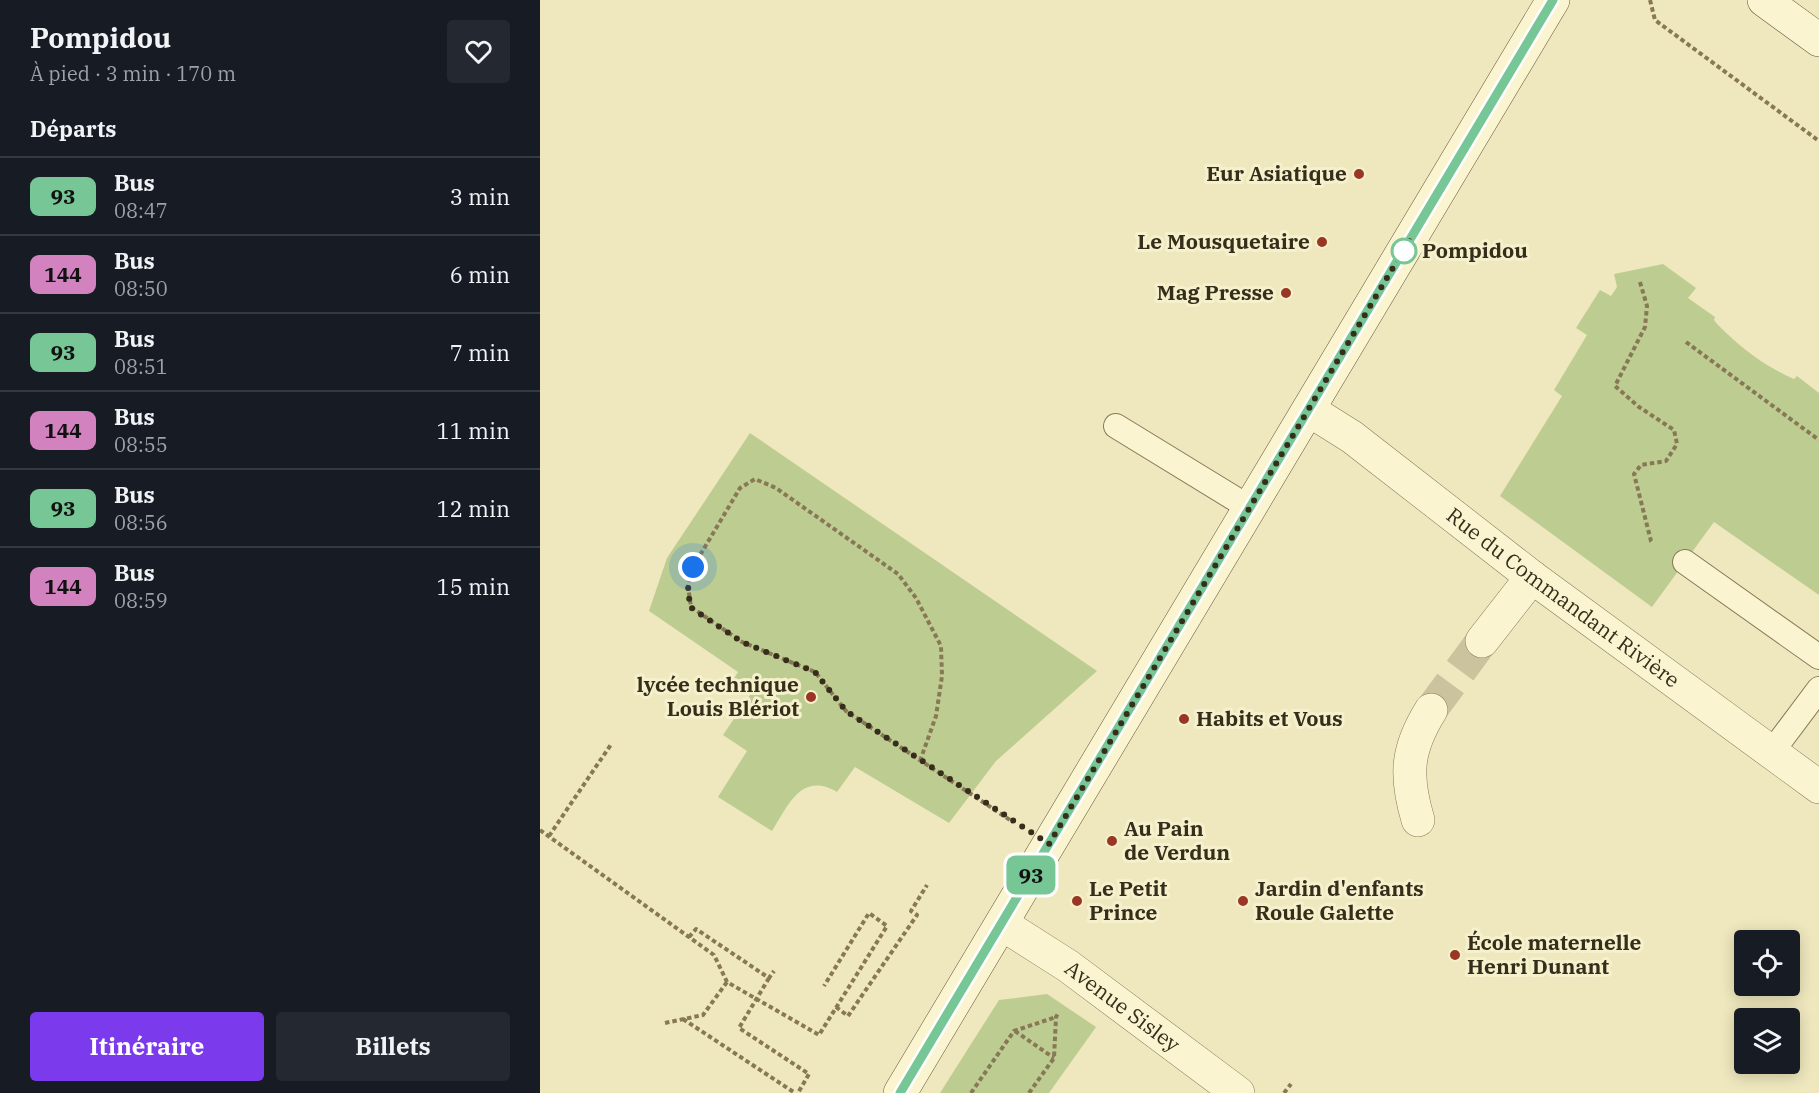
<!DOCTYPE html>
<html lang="fr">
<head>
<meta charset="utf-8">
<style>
	:root { --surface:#171b24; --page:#242831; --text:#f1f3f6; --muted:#9ea1a6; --line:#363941; --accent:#7c3aed }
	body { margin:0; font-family:"IBM Plex Serif",serif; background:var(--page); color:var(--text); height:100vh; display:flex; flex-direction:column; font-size:22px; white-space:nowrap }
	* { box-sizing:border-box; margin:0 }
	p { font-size:20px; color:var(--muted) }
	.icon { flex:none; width:33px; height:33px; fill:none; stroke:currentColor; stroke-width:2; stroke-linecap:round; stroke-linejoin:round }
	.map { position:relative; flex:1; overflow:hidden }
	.details { display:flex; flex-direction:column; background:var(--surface); width:540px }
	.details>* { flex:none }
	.badge { padding:0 12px; border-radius:9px; font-size:21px; line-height:39px }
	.controls { position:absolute; left:1194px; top:930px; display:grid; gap:12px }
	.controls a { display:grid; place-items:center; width:66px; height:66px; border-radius:6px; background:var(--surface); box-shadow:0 3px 15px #0003; font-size:30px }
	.you { position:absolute; width:30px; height:30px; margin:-15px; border:4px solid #fff; border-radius:50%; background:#1a73e8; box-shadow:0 0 0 9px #1a73e833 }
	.map>.badge { position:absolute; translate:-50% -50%; box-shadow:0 0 0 3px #fff }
	h2 { padding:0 30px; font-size:22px; line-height:54px }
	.round { display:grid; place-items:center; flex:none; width:63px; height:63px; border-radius:6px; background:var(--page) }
	.headline { display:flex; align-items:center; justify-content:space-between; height:102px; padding:0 30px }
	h1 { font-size:28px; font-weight:700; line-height:45px }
	.primary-button { display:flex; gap:12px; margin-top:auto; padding:12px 30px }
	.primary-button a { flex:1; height:69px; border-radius:6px; background:var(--accent); color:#fff; font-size:24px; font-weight:700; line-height:69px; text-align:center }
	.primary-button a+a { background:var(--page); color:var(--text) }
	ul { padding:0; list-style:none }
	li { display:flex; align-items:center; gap:18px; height:78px; padding:0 30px; border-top:2px solid var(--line) }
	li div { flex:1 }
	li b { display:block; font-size:22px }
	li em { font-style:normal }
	li .badge { min-width:66px; font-weight:700; text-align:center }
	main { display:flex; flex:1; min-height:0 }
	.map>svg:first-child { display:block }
	.green { fill:#bdcd91 }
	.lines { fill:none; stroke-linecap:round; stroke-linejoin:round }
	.street-tunnel { stroke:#cac39d; stroke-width:33; stroke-dasharray:33 16; stroke-linecap:butt }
	.lane-casing { stroke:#887856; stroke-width:26 }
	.street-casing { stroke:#887856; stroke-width:34 }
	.secondary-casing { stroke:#695939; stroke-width:34 }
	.path { stroke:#887856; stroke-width:4; stroke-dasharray:4.5 3; stroke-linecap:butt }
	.lane { stroke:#faf4d1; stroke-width:24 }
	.street { stroke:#faf4d1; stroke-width:33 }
	.secondary { stroke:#faf4d1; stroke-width:33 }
	.line-casing { stroke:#fff; stroke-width:14 }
	.line { stroke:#77c695; stroke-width:9 }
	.walk { stroke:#372d1b; stroke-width:6; stroke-dasharray:0 10.8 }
	.poi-dot { fill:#993624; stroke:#f6f1cd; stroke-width:2 }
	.stop-dot { fill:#fff; stroke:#77c695; stroke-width:3 }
	.labels { text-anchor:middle; stroke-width:6; stroke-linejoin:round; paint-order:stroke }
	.poi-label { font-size:21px; font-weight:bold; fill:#372d1b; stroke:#f6f1cd; text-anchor:start }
	.stop-label { font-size:21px; font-weight:bold; fill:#372d1b; stroke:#f6f1cd; text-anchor:start }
	.street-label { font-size:21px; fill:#372d1b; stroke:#f6f1cd }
</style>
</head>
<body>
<main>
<section class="details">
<div class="headline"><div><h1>Pompidou</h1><p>À pied · 3 min · 170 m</p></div><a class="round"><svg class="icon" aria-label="heart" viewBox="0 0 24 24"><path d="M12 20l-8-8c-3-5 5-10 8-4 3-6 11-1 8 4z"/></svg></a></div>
<h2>Départs</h2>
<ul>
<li><span class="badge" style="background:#77c695;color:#111">93</span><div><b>Bus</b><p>08:47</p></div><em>3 min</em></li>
<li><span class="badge" style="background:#d282be;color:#111">144</span><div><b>Bus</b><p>08:50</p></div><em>6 min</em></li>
<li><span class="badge" style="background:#77c695;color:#111">93</span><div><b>Bus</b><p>08:51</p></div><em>7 min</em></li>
<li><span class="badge" style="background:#d282be;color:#111">144</span><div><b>Bus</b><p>08:55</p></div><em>11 min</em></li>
<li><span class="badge" style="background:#77c695;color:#111">93</span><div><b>Bus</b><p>08:56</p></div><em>12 min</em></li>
<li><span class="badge" style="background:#d282be;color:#111">144</span><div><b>Bus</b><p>08:59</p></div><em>15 min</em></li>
</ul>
<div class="primary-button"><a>Itinéraire</a><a>Billets</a></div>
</section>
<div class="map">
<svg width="1279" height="1093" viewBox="0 0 1279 1093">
	<rect width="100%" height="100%" fill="#efe8be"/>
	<g class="green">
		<path d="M1123,264l33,24 -8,10 27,19 -1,3 4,5c23,23 46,41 76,54l3,-3 22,17v202l-105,-73 -62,85 -152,-111 62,-100 -8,-6 33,-55 -11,-7 24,-38 11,6 6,-9 -3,-13z"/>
		<path d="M210,433l347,238 -101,90 -47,62 -94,-56 -18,25c-36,-21 -49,14 -65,39l-54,-34 29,-46 -24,-16 27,-40 -19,-12 7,-11 -89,-61 18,-53z"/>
		<polygon points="507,994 556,1027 509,1093 400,1093 459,1000"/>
	</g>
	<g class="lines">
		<polyline class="street-tunnel" points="891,710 942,641"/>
		<g class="lane-casing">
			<g id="lane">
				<polyline points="576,426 710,508"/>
				<polyline points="1145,562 1279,657"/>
				<polyline points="1231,753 1279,689"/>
			</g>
		</g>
		<g class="street-casing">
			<g id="street">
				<path id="s1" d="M769,410l43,27 180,140 287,210"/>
				<polyline points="942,641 992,577"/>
				<path d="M878,820c-13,-44 -12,-70 13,-110"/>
				<path id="s2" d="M462,924l66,42 170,127"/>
			</g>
		</g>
		<g class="secondary-casing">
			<g id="secondary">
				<polyline points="1224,0 1279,40"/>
				<polyline points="360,1093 1013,0"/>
			</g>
		</g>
		<g class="path">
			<polyline points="1110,0 1115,20 1279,141"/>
			<polyline points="1100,282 1107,306 1105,327 1075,386 1099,407 1134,430 1137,444 1126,461 1101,465 1094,474 1111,541 1113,543"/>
			<polyline points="1146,342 1279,440"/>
			<polyline points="380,761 396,716 402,676 401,646 376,598 358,574 236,488 215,479 200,488 153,567 148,586 151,607 202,642 275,672 306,711 473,822"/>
			<polyline points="0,830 174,955 187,982 279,1035 347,926 329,913 284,986"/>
			<polyline points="9,836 72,743"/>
			<polyline points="149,937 156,929 229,978 234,971"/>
			<polyline points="229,978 199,1028 269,1074 258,1093"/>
			<polyline points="296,1007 308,1016 377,915 371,911 387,885"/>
			<polyline points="143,1019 255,1093"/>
			<polyline points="125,1023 163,1015 187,982"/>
			<polyline points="475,1031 514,1058"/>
			<polyline points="431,1093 474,1031 516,1017"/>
			<polyline points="489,1093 514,1058 516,1017 519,1012"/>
			<polyline points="744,1093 751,1084"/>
		</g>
		<use href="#lane" class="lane"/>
		<use href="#street" class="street"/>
		<use href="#secondary" class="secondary"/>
	</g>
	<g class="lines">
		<g class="line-casing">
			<polyline id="line" points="360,1093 1013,0"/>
		</g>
		<use href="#line" class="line"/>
		<polyline class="walk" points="153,567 148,586 150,607 202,642 275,672 306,711 509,844 869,241 864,251"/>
	</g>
	<g class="poi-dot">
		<circle cx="819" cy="174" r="6"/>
		<circle cx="782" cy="242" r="6"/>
		<circle cx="746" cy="293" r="6"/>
		<circle cx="271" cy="697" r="6"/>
		<circle cx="644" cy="719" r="6"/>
		<circle cx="572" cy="841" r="6"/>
		<circle cx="537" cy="901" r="6"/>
		<circle cx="703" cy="901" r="6"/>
		<circle cx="915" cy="955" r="6"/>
	</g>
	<circle class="stop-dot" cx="864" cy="251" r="12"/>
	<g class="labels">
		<g class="poi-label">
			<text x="807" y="181" text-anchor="end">Eur Asiatique</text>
			<text x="770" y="249" text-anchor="end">Le Mousquetaire</text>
			<text x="734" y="300" text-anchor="end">Mag Presse</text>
			<text x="259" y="692" text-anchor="end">lycée technique<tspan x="259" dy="24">Louis Blériot</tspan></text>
			<text x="656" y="726">Habits et Vous</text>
			<text x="584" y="836">Au Pain<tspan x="584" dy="24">de Verdun</tspan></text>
			<text x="549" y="896">Le Petit<tspan x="549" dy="24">Prince</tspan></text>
			<text x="715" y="896">Jardin d'enfants<tspan x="715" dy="24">Roule Galette</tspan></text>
			<text x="927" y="950">École maternelle<tspan x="927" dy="24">Henri Dunant</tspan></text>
		</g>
		<g class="stop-label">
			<text x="882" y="258">Pompidou</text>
		</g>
		<g class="street-label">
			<text dy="7" stroke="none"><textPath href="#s1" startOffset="316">Rue du Commandant Rivière</textPath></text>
			<text dy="7" stroke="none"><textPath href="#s2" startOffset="146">Avenue Sisley</textPath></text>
		</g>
	</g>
</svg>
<div class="controls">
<a><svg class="icon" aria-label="locate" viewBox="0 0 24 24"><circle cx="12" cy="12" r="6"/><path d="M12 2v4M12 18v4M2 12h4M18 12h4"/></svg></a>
<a><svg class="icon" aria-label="layers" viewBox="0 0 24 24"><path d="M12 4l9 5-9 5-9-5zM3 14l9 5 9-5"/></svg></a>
</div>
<div class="you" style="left:153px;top:567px"></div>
<b class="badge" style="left:491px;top:875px;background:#77c695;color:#111">93</b>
</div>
</main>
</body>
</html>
